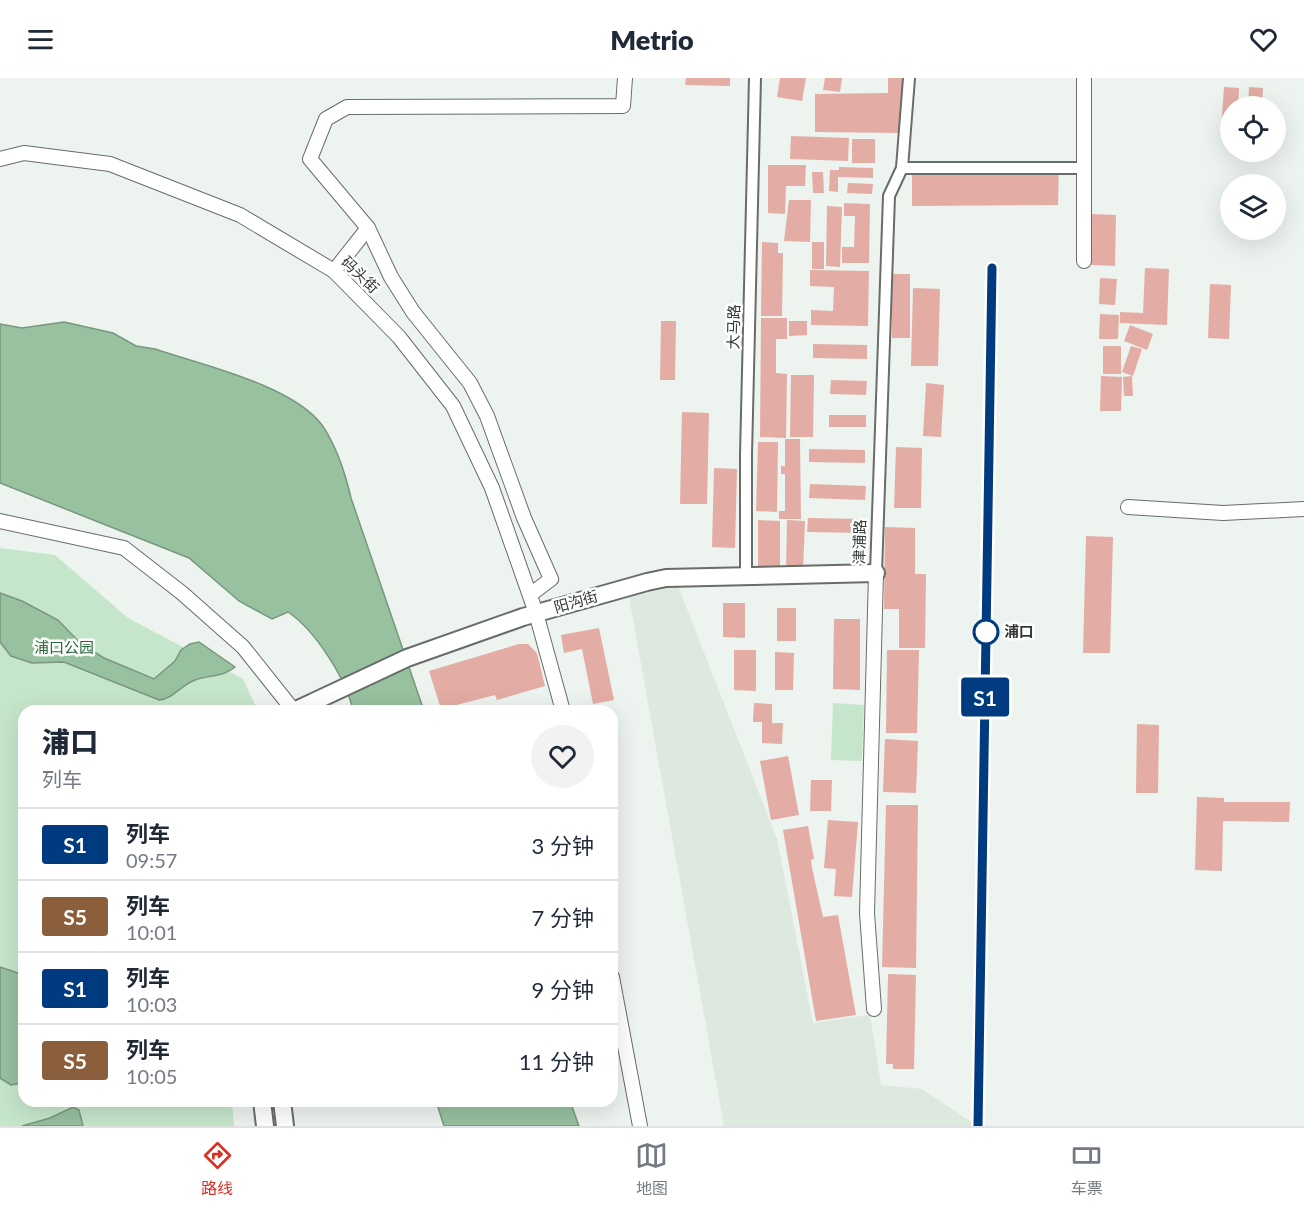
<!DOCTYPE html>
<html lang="zh">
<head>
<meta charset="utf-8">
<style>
	:root { --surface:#fff; --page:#f2f2f3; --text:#1f2937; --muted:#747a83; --line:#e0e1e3; --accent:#d93025 }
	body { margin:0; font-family:Lato,"Noto Sans SC",sans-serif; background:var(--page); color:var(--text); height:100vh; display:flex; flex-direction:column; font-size:22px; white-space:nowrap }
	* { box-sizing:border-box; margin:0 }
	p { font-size:20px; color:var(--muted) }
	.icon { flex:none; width:33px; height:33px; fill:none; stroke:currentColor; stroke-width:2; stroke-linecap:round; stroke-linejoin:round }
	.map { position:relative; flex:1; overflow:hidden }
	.details { position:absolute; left:18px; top:627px; width:600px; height:402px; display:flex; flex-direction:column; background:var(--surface); border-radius:18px; box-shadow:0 6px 24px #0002 }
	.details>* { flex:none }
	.badge { padding:0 12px; border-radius:4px; font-size:21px; line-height:39px }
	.tools { position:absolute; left:1220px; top:18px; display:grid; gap:12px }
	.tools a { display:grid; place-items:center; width:66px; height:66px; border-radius:50%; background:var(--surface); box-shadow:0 6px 24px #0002; font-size:30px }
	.map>.badge { position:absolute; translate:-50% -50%; box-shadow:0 0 0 3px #fff }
	.round { display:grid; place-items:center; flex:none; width:63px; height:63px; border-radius:32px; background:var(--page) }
	.headline { display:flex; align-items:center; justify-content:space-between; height:102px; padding:0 24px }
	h1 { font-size:28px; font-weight:800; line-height:45px }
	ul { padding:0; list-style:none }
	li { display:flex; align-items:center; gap:18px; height:72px; padding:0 24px; border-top:2px solid var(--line) }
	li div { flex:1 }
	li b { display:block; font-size:22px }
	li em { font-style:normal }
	li .badge { min-width:66px; font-weight:700; text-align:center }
	header { display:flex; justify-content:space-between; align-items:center; height:78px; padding:0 24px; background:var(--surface); font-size:27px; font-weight:800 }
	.dock { display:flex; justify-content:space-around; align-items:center; height:84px; border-top:2px solid var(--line); background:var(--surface); font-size:16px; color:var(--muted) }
	.dock a { display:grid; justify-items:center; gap:3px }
	.dock .current { color:var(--accent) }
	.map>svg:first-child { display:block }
	.built { fill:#dde8df }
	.green { fill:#c6e6cb }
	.water { fill:#97c19f; stroke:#79977f; stroke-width:1.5 }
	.building { fill:#e3ada5 }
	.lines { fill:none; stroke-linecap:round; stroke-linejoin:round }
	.pedestrian-casing { stroke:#686d69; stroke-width:14 }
	.minor-casing { stroke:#686d69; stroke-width:16 }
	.tertiary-casing { stroke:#686d69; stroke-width:20 }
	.pedestrian { stroke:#fff; stroke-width:10 }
	.minor { stroke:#fff; stroke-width:14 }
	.tertiary { stroke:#fff; stroke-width:16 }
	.rail { stroke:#4a4d4b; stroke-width:4 }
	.line-casing { stroke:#fff; stroke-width:14 }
	.line { stroke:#003b80; stroke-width:9 }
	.stop-dot { fill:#fff; stroke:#003b80; stroke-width:3 }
	.labels { text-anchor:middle; stroke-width:5; stroke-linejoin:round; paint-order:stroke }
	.street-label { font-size:15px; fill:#343634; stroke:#fdfffd }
	.stop-label { font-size:15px; font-weight:bold; fill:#343634; stroke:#fdfffd; text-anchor:start }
	.park-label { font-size:15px; fill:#29663a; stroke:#fdfffd }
</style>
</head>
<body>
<header><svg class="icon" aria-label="menu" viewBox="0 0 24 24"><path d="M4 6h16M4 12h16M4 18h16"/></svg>Metrio<svg class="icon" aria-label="heart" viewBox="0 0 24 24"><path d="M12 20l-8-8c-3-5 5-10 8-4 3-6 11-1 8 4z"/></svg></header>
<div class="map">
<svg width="1304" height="1048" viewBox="0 0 1304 1048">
	<rect width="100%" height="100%" fill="#edf3ee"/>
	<polygon class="built" points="678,508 777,761 813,945 870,937 881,1007 922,1011 977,1048 724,1048 629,519"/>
	<g class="green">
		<polygon points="0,470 55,477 128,540 243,601 258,633 24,633 24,1023 232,1023 234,1048 0,1048"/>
		<polygon points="833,625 864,627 862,683 831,682"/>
	</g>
	<g class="water">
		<path d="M64,244l49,11 23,13 19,3c47,16 137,36 167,76 15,22 23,47 29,73l73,213h-71c-6,-31 -38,-81 -65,-99l-16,7 -33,-18 -50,-43 -189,-75v-159l22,4z"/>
		<path d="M0,515l22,8 36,19 23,24 23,14 50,21 21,-18 6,-11 9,-6 9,-2 36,25c-11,10 -27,8 -40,13 -14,5 -22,19 -36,20l-95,-38 -32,1 -21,-7 -11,-14z"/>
		<polygon points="0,889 24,897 24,1001 21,1005 11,1007 0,1000"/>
		<polygon points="436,1023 570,1023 579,1048 444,1048"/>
		<polygon points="73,1029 79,1032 83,1048 22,1048 50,1040"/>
	</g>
	<g class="building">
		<polygon points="686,0 730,0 730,8 685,7"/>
		<polygon points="780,0 806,0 802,23 777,19"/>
		<polygon points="825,0 842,0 840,14 823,12"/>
		<polygon points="888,0 904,0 899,55 815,54 815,16 888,15"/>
		<polygon points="1224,9 1239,10 1238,28 1230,28 1230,52 1221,52"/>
		<polygon points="1249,9 1263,10 1262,28 1248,28"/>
		<polygon points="791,58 849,60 848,83 790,81"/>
		<rect x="852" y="61" width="23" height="24"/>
		<polygon points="768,87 806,87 805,108 786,108 785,136 768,135"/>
		<polygon points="1059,88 1058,127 912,128 912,90"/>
		<polygon points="839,89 873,90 873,100 838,99 838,114 829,113 830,92 839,92"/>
		<polygon points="812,94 823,94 824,115 813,115"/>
		<polygon points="848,105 873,106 872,116 847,115"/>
		<polygon points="789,122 811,122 810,164 784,163"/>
		<polygon points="844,125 870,126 869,185 842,185 842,169 854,169 855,138 844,138"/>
		<polygon points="827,128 842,129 840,189 826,188"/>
		<polygon points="1092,136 1116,137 1115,188 1091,187"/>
		<polygon points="762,164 778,165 778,175 783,175 782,238 761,238"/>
		<rect x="812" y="164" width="12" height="27"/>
		<polygon points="1145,190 1169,191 1167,247 1120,245 1120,234 1143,235"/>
		<polygon points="810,192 869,193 868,248 811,247 811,232 833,233 834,209 810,208"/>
		<rect x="892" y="196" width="18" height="64"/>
		<polygon points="1100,200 1117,201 1115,227 1099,226"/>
		<polygon points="1210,206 1231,207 1229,261 1208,260"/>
		<polygon points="913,210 940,211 938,288 911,288"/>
		<polygon points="1100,236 1119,237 1118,261 1099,261"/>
		<polygon points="761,240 787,240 787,261 776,261 776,295 787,296 786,360 760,359"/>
		<polygon points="661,243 676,243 675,302 660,302"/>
		<polygon points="789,243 807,243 807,257 789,258"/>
		<polygon points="1130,247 1153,256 1147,272 1124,263"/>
		<polygon points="813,266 867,267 867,281 813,280"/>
		<rect x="1103" y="268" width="18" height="28"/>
		<polygon points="1131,268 1142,271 1133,298 1122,294"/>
		<polygon points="791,297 814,297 813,359 790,359"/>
		<polygon points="1101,298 1122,299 1121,333 1100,333"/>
		<polygon points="1132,298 1133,318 1124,318 1123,299"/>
		<polygon points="831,302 867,303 866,317 830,316"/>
		<polygon points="926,305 944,307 941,359 923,358"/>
		<polygon points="682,334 709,335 707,426 680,426"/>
		<rect x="829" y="337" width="37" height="12"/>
		<polygon points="785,361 800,361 801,441 779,441 779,433 785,433 785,396 781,396 781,388 785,388"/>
		<polygon points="758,364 778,364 777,434 756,433"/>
		<polygon points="896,369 922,370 921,430 894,430"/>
		<polygon points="809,371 865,372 865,385 809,384"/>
		<polygon points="714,390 737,391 735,470 712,469"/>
		<polygon points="810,406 866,408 865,422 809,420"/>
		<polygon points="808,440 864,441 863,455 807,454"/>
		<polygon points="758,442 780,443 780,490 758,490"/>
		<polygon points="787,442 805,443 803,493 786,493"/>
		<polygon points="885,449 915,450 915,496 926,496 925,570 899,570 899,531 884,531"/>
		<polygon points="1086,458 1113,459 1110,575 1083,575"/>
		<polygon points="723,525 745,525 745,560 723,559"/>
		<rect x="777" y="530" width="19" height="33"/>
		<polygon points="834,541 860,541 860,612 833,611"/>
		<polygon points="599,550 614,622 593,626 582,571 564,575 561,557"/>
		<polygon points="519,566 528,566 537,575 545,608 497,622 495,617 441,631 429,593"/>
		<polygon points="734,572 756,572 756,613 734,612"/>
		<polygon points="887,572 919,572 917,655 886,655"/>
		<polygon points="775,574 794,575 793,612 775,612"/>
		<polygon points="754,625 772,626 772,645 783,645 782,666 762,665 762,644 753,644"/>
		<polygon points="1137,646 1159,647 1158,715 1136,715"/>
		<polygon points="885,661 918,663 916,715 883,714"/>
		<polygon points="788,678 799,737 771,742 760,683"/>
		<polygon points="811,702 832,702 831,733 810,733"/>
		<polygon points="1197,719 1224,720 1224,724 1290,724 1289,744 1223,743 1222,793 1195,792"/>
		<polygon points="886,727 918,727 916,890 882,889"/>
		<polygon points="828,742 858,744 852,819 834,818 836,791 824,790"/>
		<polygon points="808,748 814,781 811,782 812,790 823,839 838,837 856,937 816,943 783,752"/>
		<polygon points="888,896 916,897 914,991 893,991 893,986 886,986"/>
	</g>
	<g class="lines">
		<g class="pedestrian-casing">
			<g id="pedestrian">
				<polyline points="902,90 1084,90"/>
				<polyline points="876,495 889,118 902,90 909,0"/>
				<polyline points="746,498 746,377 755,0"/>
			</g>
		</g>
		<g class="minor-casing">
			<g id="minor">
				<polyline points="0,81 24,75 110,86 240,137 334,193 399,259 453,328 492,410 536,535 563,633"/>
				<polyline points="368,150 391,199 413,234 470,305 487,338 524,440 551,501 530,517"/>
				<polyline points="1084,183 1084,0"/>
				<polyline points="334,193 368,150 310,81 326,41 347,29 623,28 625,0"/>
				<polyline points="1128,429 1223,435 1304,431"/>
				<polyline points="0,443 124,470 182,515 243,569 294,633"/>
				<polyline points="612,899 640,1048"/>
				<polyline points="874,931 867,835 876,495"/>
			</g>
		</g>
		<g class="tertiary-casing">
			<g id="tertiary">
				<polyline points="294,633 407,580 523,539 647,504 666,500 876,495"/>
				<polyline points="262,1023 265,1048"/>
				<polyline points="282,1023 285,1048"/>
			</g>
		</g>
		<use href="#pedestrian" class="pedestrian"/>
		<use href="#minor" class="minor"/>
		<use href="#tertiary" class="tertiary"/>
		<polyline class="rail" points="978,1048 992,190"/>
	</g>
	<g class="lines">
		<g class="line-casing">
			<polyline id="line" points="978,1048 992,190"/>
		</g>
		<use href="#line" class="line"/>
	</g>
	<circle class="stop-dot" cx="986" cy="554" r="12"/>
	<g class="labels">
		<g class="street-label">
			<text transform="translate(360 197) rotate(44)" y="5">码头街</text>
			<text transform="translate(734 249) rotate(-89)" y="5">大马路</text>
			<text transform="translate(860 464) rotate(-89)" y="5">津浦路</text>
			<text transform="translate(576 524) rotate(-16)" y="5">阳沟街</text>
		</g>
		<g class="stop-label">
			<text x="1004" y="559">浦口</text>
		</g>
		<g class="park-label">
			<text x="64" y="575">浦口公园</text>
		</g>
	</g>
</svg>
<div class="tools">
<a><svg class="icon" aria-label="locate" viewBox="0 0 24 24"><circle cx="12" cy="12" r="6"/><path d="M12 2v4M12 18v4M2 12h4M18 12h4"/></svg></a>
<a><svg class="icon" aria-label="layers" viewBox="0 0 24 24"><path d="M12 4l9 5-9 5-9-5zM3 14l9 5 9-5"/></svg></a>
</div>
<b class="badge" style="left:985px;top:619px;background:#003b80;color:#fff">S1</b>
<section class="details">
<div class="headline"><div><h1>浦口</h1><p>列车</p></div><a class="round"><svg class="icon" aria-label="heart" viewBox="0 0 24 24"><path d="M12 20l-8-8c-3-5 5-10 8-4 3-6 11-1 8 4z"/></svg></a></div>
<ul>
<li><span class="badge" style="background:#003b80;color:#fff">S1</span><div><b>列车</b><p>09:57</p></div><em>3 分钟</em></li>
<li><span class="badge" style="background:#8b5e3c;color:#fff">S5</span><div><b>列车</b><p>10:01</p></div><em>7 分钟</em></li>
<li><span class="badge" style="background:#003b80;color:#fff">S1</span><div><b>列车</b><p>10:03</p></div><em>9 分钟</em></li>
<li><span class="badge" style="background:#8b5e3c;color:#fff">S5</span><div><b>列车</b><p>10:05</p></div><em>11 分钟</em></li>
</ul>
</section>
</div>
<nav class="dock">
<a class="current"><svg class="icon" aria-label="directions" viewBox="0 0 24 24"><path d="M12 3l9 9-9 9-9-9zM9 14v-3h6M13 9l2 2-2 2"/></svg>路线</a>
<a><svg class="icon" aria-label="map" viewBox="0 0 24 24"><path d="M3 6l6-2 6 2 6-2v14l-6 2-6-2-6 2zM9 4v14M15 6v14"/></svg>地图</a>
<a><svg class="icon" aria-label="tickets" viewBox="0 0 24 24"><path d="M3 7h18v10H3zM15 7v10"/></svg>车票</a>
</nav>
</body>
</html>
